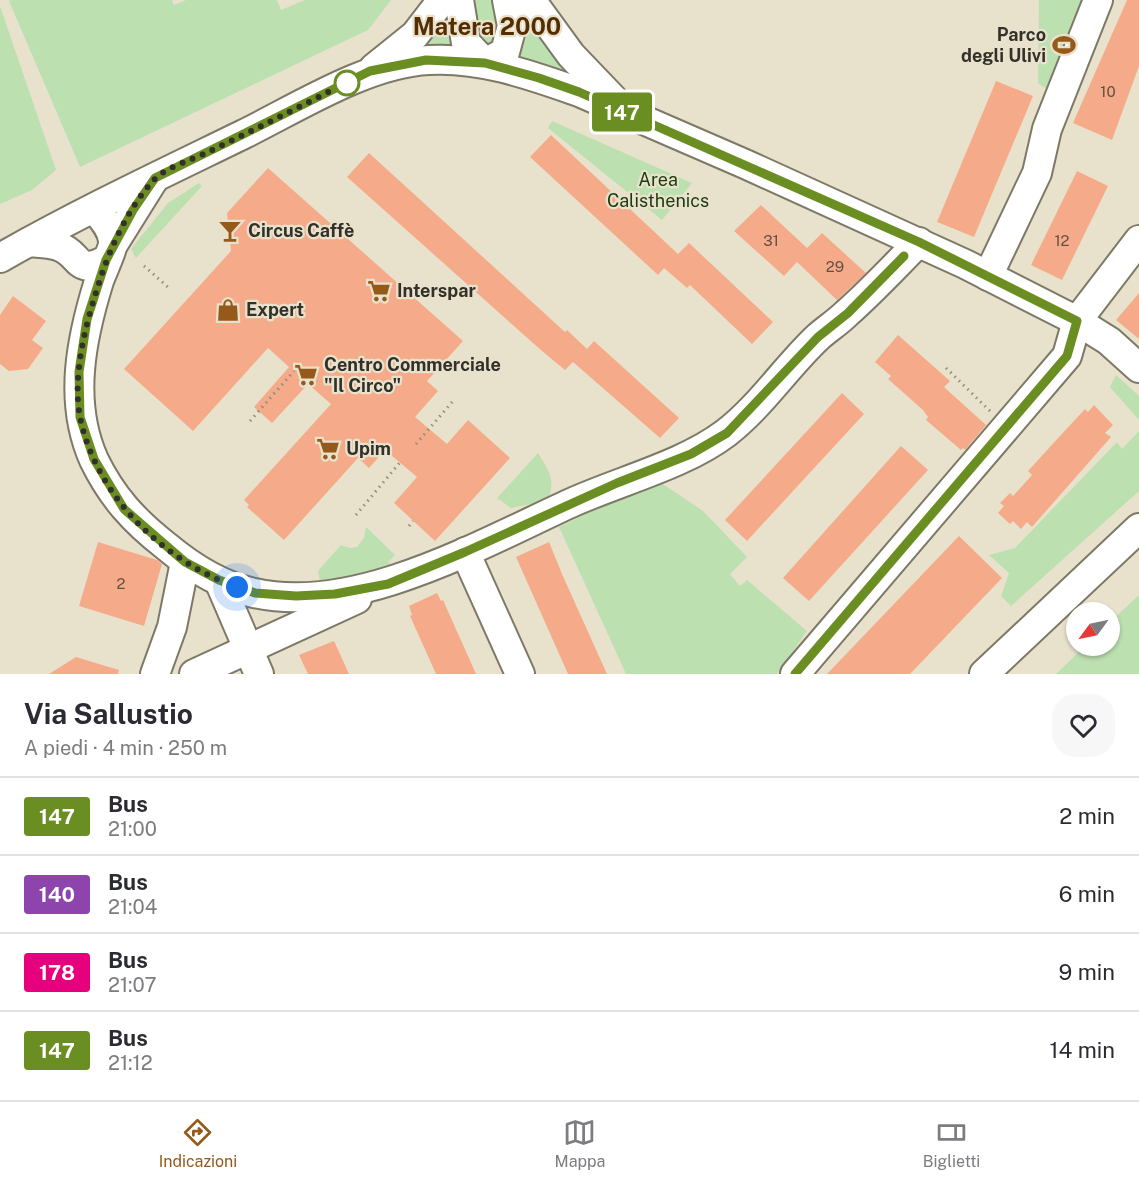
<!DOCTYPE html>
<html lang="it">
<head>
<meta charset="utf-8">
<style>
	:root { --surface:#fff; --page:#f7f7f7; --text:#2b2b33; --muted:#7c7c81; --line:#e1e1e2; --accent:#955a1a }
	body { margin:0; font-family:"Public Sans",sans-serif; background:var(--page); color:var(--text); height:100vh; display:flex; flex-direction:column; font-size:22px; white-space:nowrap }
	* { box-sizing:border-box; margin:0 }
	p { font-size:20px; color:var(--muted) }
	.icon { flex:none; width:33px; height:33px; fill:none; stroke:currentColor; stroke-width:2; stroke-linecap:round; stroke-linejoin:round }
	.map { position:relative; height:674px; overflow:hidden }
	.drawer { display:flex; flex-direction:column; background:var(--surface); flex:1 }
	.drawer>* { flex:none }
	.badge { padding:0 12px; border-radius:4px; font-size:21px; line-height:39px }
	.needle { width:39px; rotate:237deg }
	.tools { position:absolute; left:1066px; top:602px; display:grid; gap:12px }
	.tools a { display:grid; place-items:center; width:54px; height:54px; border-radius:50%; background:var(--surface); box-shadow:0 2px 4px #0004; font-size:30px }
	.you { position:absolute; width:30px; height:30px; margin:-15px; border:4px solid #fff; border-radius:50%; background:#1a73e8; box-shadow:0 0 0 9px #1a73e833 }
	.map>.badge { position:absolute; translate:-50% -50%; box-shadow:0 0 0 3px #fff }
	.round { display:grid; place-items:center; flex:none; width:63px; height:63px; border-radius:24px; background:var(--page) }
	.overview { display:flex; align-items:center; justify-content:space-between; height:102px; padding:0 24px }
	h1 { font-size:28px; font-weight:700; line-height:45px }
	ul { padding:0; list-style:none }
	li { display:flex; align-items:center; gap:18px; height:78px; padding:0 24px; border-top:2px solid var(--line) }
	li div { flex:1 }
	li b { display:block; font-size:22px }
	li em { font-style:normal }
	li .badge { min-width:66px; font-weight:700; text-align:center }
	.dock { display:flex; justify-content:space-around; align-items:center; height:84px; border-top:2px solid var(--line); background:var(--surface); font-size:16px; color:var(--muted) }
	.dock a { display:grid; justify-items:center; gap:3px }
	.dock .selected { color:var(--accent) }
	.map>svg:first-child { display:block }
	.green { fill:#bde0b0 }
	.building { fill:#f5ab89 }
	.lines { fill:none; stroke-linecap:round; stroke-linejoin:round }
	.minor-casing { stroke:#7e7966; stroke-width:32 }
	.path { stroke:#928e7f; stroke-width:3; stroke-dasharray:1.5 4.5; stroke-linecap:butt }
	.minor { stroke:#fff; stroke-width:28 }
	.line-casing { stroke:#fff; stroke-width:14 }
	.line { stroke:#6b8e23; stroke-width:9 }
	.walk { stroke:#323028; stroke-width:6; stroke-dasharray:0 10.8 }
	.stop-dot { fill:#fff; stroke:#6b8e23; stroke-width:3 }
	.labels { text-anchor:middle; stroke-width:4.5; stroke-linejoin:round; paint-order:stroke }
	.number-label { font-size:15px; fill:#634f40 }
	.poi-label { font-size:18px; font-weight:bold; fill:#323028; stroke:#e8e2cd; text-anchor:start }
	.park-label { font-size:18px; fill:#1b3a0e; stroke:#e8e2cd }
	.district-label { font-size:24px; font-weight:bold; fill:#542d00; stroke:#e8e2cd }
</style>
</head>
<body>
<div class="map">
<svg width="1139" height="674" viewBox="0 0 1139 674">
	<rect width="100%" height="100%" fill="#e8e2cd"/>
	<g class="green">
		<polygon points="11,0 172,0 174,5 186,0 277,0 281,10 305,0 391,0 368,30 80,167 9,1"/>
		<polygon points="466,0 496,0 503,26 498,45 485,51 475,39"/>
		<polygon points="514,0 602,95 512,57"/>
		<polygon points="1039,0 1110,0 1051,92 1038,83"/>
		<polygon points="450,1 457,45 403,55"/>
		<polygon points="0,6 56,170 32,190 0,204"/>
		<polygon points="552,121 692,183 662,220 548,128"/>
		<polygon points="199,183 202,186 136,258 131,249 168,203"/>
		<polygon points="1116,375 1139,396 1139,420 1110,387"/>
		<polygon points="1139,431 1139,491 1011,606 1001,596 1009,573 989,555 1015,548 1117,442 1122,449"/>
		<path d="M538,453c9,15 18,26 11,43l-13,7 -25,5 -14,-10z"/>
		<polygon points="657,480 703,511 747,557 730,574 740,586 747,580 807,631 777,674 626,674 559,527"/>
		<polygon points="366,527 395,555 388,562 392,565 357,578 320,581 318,571 341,545 350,548 357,547 364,538"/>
		<polygon points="1139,595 1139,674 1056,674 1086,645 1110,645 1110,622"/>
	</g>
	<g class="building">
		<polygon points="1127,0 1139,0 1139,66 1112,140 1073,123"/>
		<polygon points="996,81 1033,96 974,237 937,222"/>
		<polygon points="551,135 678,254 689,243 773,322 752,344 690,285 687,288 664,268 658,275 530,157"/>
		<polygon points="369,153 565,332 567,330 587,349 594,341 679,418 660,438 573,362 565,370 542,351 347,177"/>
		<polygon points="268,168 463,341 427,381 438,391 415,417 447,444 468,420 510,458 435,541 394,503 417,477 385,450 369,468 358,458 284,540 247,507 249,505 244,500 331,404 308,384 272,423 254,407 289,367 268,348 193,431 124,369 231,251 227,213"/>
		<polygon points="1077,171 1108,186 1062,280 1031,265"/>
		<polygon points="761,205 807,248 822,233 866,273 837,300 797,262 784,276 734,231"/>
		<polygon points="1139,293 1139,339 1116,320"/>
		<polygon points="13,296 46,321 32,340 43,348 28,369 9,371 0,364 0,315"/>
		<polygon points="898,335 950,381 944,387 986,425 965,450 963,448 961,450 926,420 928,417 923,410 888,379 891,376 875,362"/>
		<polygon points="842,393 864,414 747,541 725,520"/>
		<polygon points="1094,405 1113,425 1105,433 1111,437 1032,527 1027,522 1021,529 1013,521 1010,524 998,513 1004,506 1000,503 1010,493 1013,496 1032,475 1028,471 1059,437 1085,409 1088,412"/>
		<polygon points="901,446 928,470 809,601 783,578"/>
		<polygon points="959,536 1002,578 910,674 827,674"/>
		<polygon points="98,542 157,560 162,564 144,626 79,606"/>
		<polygon points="549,542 562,574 607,674 568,674 516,557"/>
		<polygon points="437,593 441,601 443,600 476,674 436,674 410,616 412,615 409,606"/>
		<polygon points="334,641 349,674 308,674 299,655"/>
		<polygon points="76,657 119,670 118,674 49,674"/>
	</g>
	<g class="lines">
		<g class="minor-casing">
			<g id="minor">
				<polyline points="459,0 466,43 485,63"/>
				<polyline points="531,0 571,55 617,103"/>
				<polyline points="485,63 505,52 512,26 507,0"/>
				<polyline points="374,68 415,35 442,0"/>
				<path d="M94,208c8,10 17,19 19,32 1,8 -11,32 -14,41 -18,58 -31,121 -5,179 18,37 40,61 72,86 25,21 56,40 88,47 101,23 227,-49 317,-90 48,-22 113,-38 155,-70 35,-27 60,-66 92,-96 9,-8 20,-15 29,-24 25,-22 48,-47 72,-71"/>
				<path d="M29,242c9,1 21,1 29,4 24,8 16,30 48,14"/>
				<polyline points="114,243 154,179"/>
				<path d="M0,258c79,-45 162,-84 244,-124 55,-27 123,-71 185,-74 52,-3 101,15 150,32l166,72 220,100 112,57 32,20 30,27"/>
				<polyline points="988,276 1037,173 1047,129 1098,0"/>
				<polyline points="465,552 520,674"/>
				<polyline points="219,581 259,674"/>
				<polyline points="155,674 172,627 185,562"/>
				<polyline points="194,674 357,599"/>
				<polyline points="795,674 1067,356 1077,321 1139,240"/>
				<polyline points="984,674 1139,528"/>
			</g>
		</g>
		<g class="path">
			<polyline points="144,266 169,288"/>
			<polyline points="946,368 990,411"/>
			<polyline points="250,421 294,371"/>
			<polyline points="416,444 453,401"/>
			<polyline points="356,515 402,460"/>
			<polyline points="409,526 413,521"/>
		</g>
		<use href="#minor" class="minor"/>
	</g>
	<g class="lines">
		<g class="line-casing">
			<polyline id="line" points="795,674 1067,356 1077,321 919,242 579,92 539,78 485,63 426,60 370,71 155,178 133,210 106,260 87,319 79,372 80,417 94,459 124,509 185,562 219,580 255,593 296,596 335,594 388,584 465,552 617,483 691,454 727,433 818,337 848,313 904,256"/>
		</g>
		<use href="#line" class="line"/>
		<path class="walk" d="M237,587c-74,-26 -141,-91 -157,-170 -8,-42 6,-94 19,-134 10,-33 30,-77 55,-103 9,-11 39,-21 52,-27 48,-23 95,-47 142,-71l-1,1"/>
	</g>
	<defs>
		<g id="stadium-bare" transform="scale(1.8)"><path d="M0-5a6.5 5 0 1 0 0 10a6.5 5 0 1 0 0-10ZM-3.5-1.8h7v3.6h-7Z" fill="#955a1a" stroke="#e8e2cd" stroke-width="2.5" paint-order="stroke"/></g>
		<g id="bar-bare" transform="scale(1.8)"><path d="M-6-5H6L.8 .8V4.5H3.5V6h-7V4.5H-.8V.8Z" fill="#955a1a" stroke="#e8e2cd" stroke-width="2.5" paint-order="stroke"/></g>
		<g id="supermarket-bare" transform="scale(1.8)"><path d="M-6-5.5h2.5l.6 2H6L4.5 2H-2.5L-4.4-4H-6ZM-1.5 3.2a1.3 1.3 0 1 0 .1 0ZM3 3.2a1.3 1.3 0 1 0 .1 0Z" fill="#955a1a" stroke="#e8e2cd" stroke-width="2.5" paint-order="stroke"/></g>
		<g id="shop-bare" transform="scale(1.8)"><path d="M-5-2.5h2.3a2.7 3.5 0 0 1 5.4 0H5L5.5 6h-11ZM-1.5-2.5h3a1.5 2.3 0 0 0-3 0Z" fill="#955a1a" stroke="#e8e2cd" stroke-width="2.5" paint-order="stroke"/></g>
	</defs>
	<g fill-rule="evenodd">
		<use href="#stadium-bare" x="1064" y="45"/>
		<use href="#bar-bare" x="230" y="231"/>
		<use href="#supermarket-bare" x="379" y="291"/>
		<use href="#shop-bare" x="228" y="310"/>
		<use href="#supermarket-bare" x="306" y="375"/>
		<use href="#supermarket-bare" x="328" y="449"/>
	</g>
	<circle class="stop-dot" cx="347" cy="83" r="12"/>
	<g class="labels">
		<g class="number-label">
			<text x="1108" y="97">10</text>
			<text x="771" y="246">31</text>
			<text x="1062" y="246">12</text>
			<text x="835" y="272">29</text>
			<text x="121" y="589">2</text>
		</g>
		<g class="poi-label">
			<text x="1046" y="41" text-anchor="end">Parco<tspan x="1046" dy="21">degli Ulivi</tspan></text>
			<text x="248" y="237">Circus Caffè</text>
			<text x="397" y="297">Interspar</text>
			<text x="246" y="316">Expert</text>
			<text x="324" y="371">Centro Commerciale<tspan x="324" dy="21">"Il Circo"</tspan></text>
			<text x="346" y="455">Upim</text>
		</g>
		<g class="park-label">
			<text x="658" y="186">Area<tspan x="658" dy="21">Calisthenics</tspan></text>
		</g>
		<g class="district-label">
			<text x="487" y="35">Matera 2000</text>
		</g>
	</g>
</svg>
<div class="tools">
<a><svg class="needle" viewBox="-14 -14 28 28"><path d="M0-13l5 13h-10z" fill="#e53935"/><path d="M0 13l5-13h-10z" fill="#7c7c81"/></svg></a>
</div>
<div class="you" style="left:237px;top:587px"></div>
<b class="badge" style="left:622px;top:112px;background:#6b8e23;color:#fff">147</b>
</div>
<section class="drawer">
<div class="overview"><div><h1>Via Sallustio</h1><p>A piedi · 4 min · 250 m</p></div><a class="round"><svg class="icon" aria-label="heart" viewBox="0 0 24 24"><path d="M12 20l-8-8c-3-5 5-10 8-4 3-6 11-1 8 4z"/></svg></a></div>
<ul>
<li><span class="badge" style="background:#6b8e23;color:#fff">147</span><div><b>Bus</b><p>21:00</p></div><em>2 min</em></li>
<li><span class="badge" style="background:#8e44ad;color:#fff">140</span><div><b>Bus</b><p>21:04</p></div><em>6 min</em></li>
<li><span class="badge" style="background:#e6007e;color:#fff">178</span><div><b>Bus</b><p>21:07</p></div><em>9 min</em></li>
<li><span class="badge" style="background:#6b8e23;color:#fff">147</span><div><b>Bus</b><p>21:12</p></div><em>14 min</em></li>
</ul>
</section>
<nav class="dock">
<a class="selected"><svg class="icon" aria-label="directions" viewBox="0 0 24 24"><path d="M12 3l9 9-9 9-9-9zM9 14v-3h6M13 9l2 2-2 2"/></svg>Indicazioni</a>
<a><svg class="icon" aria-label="map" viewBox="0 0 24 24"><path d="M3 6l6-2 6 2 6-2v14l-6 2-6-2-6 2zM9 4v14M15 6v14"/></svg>Mappa</a>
<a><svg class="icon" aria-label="tickets" viewBox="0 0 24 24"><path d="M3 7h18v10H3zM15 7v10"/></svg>Biglietti</a>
</nav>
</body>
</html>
